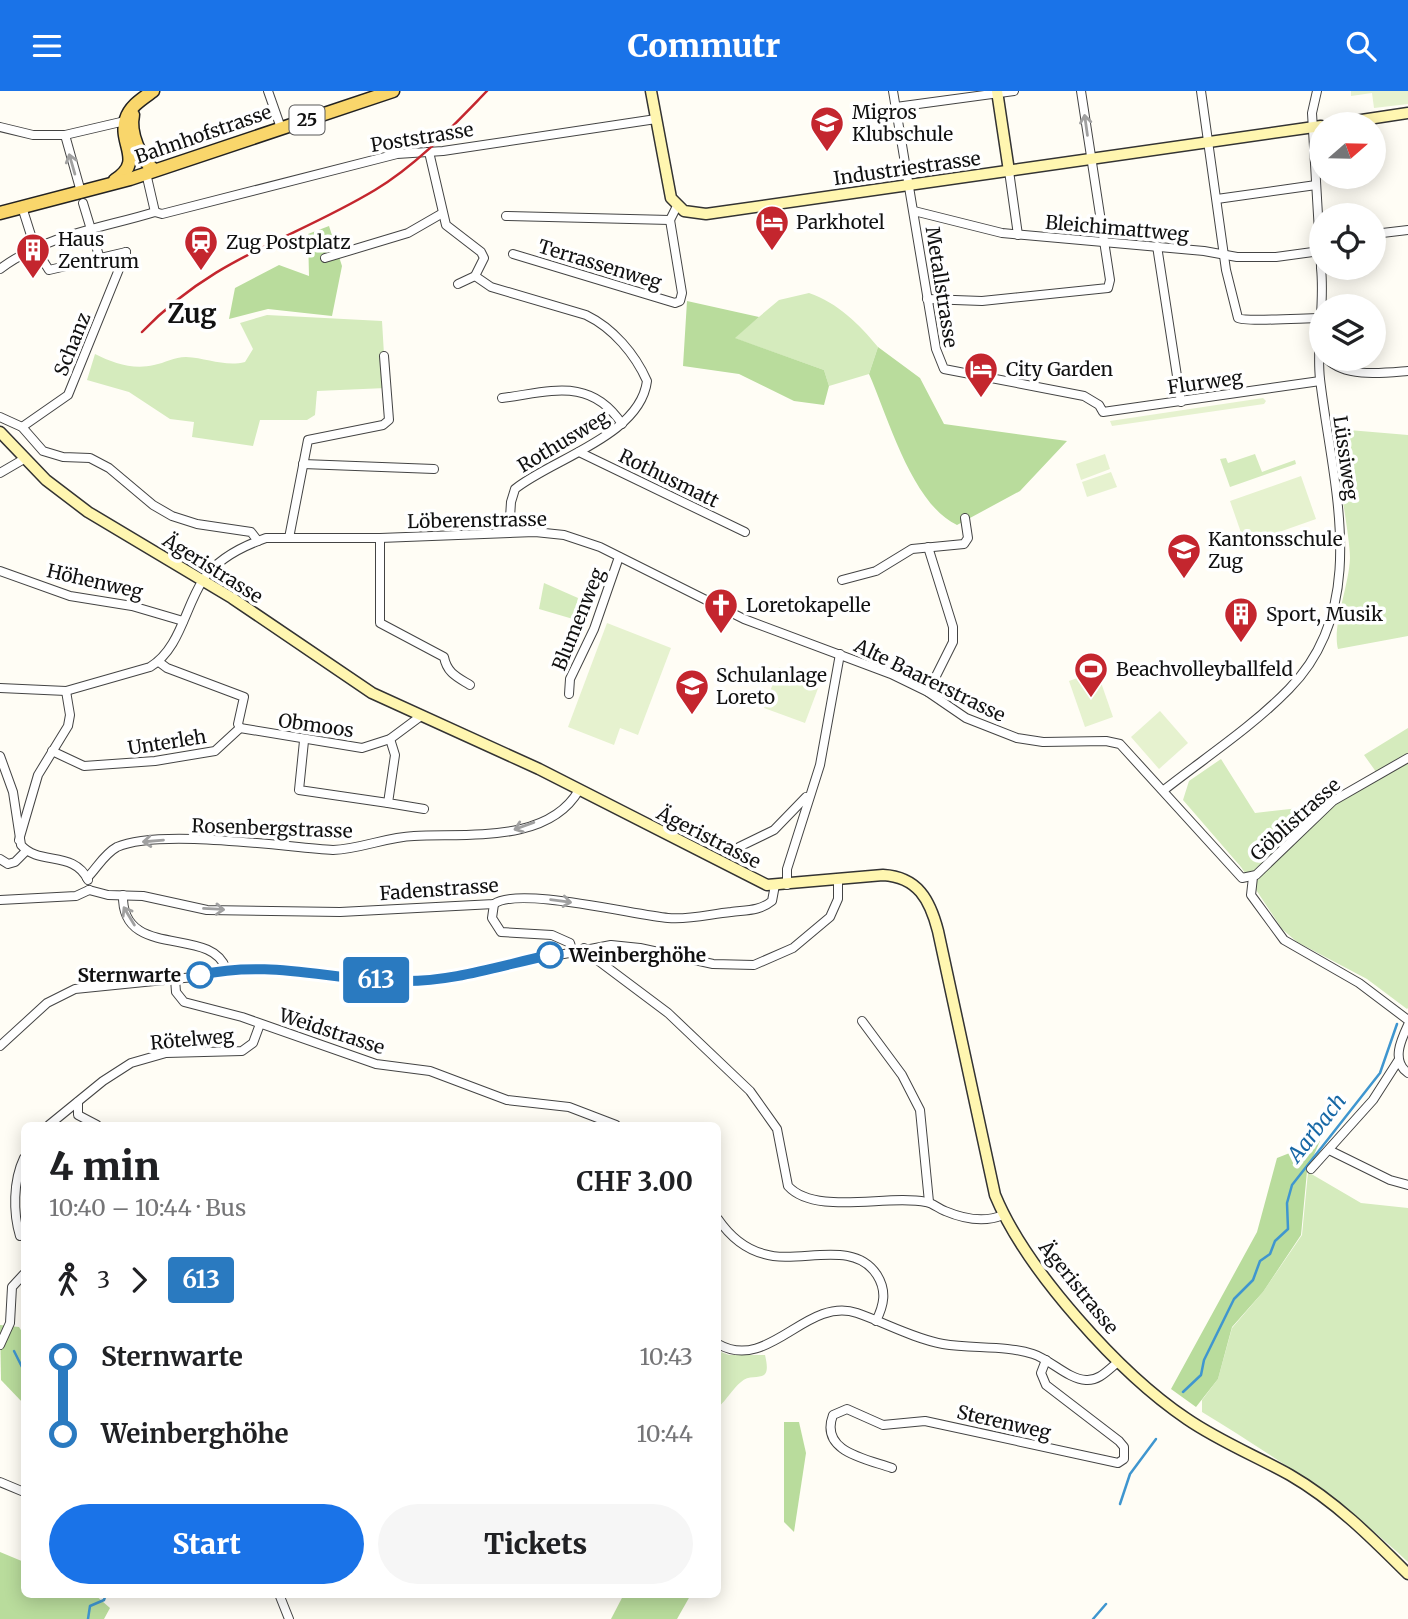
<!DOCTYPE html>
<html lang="en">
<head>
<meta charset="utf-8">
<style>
	:root { --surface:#fff; --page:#f6f6f6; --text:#202124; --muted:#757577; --accent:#1a73e8 }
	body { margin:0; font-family:Merriweather,serif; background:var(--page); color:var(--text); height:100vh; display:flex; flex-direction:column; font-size:26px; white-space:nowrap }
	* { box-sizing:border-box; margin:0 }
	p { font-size:23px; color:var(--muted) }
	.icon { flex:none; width:38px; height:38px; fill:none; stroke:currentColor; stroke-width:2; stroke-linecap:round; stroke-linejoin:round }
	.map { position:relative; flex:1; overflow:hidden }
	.panel { position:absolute; left:21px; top:1031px; width:700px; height:476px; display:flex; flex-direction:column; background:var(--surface); border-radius:10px; box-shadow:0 4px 18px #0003 }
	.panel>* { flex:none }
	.badge { padding:0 14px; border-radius:5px; font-size:24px; line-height:46px }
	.needle { width:46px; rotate:70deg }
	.controls { position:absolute; left:1309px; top:21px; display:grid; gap:14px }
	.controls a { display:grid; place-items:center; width:77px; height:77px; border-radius:50%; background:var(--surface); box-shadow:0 4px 18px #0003; font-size:35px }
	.map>.badge { position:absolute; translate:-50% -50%; box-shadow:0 0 0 4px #fff }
	.legs { display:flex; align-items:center; gap:10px; height:77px; padding:0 28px; font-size:23px }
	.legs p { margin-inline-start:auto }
	.overview { display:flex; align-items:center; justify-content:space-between; height:119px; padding:0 28px }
	h1 { font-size:38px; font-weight:800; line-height:52px }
	.primary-button { display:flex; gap:14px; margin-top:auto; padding:14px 28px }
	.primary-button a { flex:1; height:80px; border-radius:42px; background:var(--accent); color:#fff; font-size:28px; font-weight:800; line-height:80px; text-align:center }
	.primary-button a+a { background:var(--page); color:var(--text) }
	ul { padding:0 28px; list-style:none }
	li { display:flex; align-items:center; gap:24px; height:77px; font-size:26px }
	li i { display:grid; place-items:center; width:10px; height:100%; margin:0 9px; background:currentColor }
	li i::after { content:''; width:18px; height:18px; margin:-9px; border:5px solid; border-radius:50%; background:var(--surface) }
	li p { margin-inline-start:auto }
	li:first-child i { background:linear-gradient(#0000 50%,currentColor 0) }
	li:last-child i { background:linear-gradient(currentColor 50%,#0000 0) }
	header { display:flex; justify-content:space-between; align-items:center; height:91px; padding:0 28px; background:var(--accent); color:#fff; font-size:32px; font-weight:800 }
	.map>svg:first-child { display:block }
	.green { fill:#d5ebbd }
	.forest { fill:#b9dc9c }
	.pitch { fill:#e6f2cf }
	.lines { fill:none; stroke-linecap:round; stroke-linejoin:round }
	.stream { stroke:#3f96cf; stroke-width:2.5 }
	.street-casing { stroke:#444; stroke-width:10 }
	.secondary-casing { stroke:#333; stroke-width:13 }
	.primary-casing { stroke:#222; stroke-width:15 }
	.street { stroke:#fff; stroke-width:8 }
	.secondary { stroke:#fff6b0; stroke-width:10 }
	.primary { stroke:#f9d66b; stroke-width:12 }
	.rail { stroke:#c4262e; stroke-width:2.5 }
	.oneway { stroke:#a0a0a0 }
	.line-1-casing { stroke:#fff; stroke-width:16 }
	.line-1 { stroke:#2a7ac0; stroke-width:10 }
	.stop-1-dot { fill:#fff; stroke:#2a7ac0; stroke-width:3.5 }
	.labels { text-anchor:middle; stroke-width:7; stroke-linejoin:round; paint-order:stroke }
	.shield { fill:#fff; stroke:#585858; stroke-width:2 }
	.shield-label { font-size:18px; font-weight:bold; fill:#111 }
	.poi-label { font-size:19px; fill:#111; stroke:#fff; text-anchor:start }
	.street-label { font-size:19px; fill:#111; stroke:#fff }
	.stop-label { font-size:19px; font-weight:bold; fill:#111; stroke:#fff; text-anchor:start }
	.water-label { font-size:21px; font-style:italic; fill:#1768a6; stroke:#fff }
	.district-label { font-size:26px; font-weight:bold; fill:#111; stroke:#fff }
</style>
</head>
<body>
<header><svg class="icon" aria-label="menu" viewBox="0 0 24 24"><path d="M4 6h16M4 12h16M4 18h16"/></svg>Commutr<svg class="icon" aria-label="search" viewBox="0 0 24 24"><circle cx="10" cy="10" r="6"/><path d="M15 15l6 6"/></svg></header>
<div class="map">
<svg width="1408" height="1528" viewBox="0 0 1408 1528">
	<rect width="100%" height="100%" fill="#fffdf5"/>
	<g class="green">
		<path d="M809,202c29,10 50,31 69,54l-9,27 -40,12 -5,-16 -90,-32 45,-38z"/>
		<path d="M267,224l115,6 4,67 -69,3 -2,24 -8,5h-47l-7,26 -61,-9 2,-15 -24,-3 -41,-27 -42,-12 8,-26c18,9 38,16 59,11 11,-2 20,-8 32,-8 21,1 39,10 59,5l8,-13 -13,-26z"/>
		<path d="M1337,338l71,6v201l-70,13c-6,-23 11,-63 12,-91 0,-26 -19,-113 -13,-129z"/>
		<polygon points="1255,363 1262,381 1295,369 1296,373 1230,396 1220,368 1226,367 1228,372"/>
		<polygon points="544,492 578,507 573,528 539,518"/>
		<polygon points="1408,637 1408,917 1407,918 1367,888 1297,851 1282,838 1241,776 1183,709 1189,690 1221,668 1255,722 1335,713 1379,685 1364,664"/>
		<path d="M1308,1081l53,31 47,5v354c-64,-60 -131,-104 -206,-150v-12l16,-21 14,-51 31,-36 39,-57z"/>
		<path d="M718,1260l11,4h36c8,33 -12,15 -24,27 -9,7 -14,18 -23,25z"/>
	</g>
	<g class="forest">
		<polygon points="329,135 342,175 332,225 268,218 229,228 235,197 279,174 309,185 308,143"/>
		<polygon points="687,210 759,226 735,247 824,279 829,295 824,314 794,310 739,283 683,275"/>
		<path d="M878,256l42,31 24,46 123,17 -47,50 -63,34c-45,-21 -69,-108 -88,-151z"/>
		<polygon points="1320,1050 1307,1080 1301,1144 1263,1201 1232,1236 1218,1288 1196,1316 1171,1298 1257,1141 1277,1067"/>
		<polygon points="0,1234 19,1236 24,1244 24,1313 1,1289"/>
		<polygon points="784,1331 799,1331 806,1362 794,1441 784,1431"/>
		<polygon points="0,1461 24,1471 24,1503 94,1503 110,1517 104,1528 0,1528"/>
		<polygon points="624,1503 688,1503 690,1505 677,1528 611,1528"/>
	</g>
	<g class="pitch">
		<polygon points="1351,0 1408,0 1408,13 1374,17 1372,2 1351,5"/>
		<polygon points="1263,307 1266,310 1264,313 1112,335 1110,330"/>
		<polygon points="1105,363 1110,378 1081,389 1076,373"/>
		<polygon points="1111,381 1117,396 1087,406 1082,391"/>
		<polygon points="1301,385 1316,428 1245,453 1230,410"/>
		<polygon points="607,532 671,557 638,644 620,637 614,654 568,636"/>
		<polygon points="779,576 820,592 805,632 764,617"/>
		<polygon points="1097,580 1113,626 1085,636 1069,590"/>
		<polygon points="1160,620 1188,652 1159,678 1131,646"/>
	</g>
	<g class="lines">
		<g class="stream">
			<polyline points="14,1260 24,1280"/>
			<polyline points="1183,1301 1201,1284 1204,1269 1234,1208 1253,1189 1260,1170 1270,1163 1275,1150 1288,1138 1287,1112 1292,1094 1380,982 1397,933"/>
			<polyline points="1120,1413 1130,1383 1156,1348"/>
			<polyline points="88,1528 90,1515 104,1509 106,1503"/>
			<polyline points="1093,1528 1106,1513"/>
		</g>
		<g class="street-casing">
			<g id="street">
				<polyline points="268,0 281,37"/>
				<polyline points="893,0 936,258 944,278 1084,305 1099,314 1103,321 1320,290"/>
				<path d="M1201,0l25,179 12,48c7,4 66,0 81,0"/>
				<polyline points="1317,0 1312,22 1321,175"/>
				<polyline points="896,16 1014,0"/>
				<polyline points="0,36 33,44 65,44 125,30"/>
				<polyline points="65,44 81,101"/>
				<polyline points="429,61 446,134 481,161 484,167 475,185 458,193"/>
				<polyline points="1009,80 1018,144"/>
				<polyline points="146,82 155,121"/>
				<polyline points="1217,108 1316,94"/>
				<polyline points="83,112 100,168"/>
				<polyline points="22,116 35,157 49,179 126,161"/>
				<polyline points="914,120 1002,142 1204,160 1237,166 1276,166 1320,160"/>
				<polyline points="506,125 670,129 677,115"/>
				<polyline points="1374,143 1408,139"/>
				<polyline points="1157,155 1181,311"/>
				<polyline points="513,163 675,212 680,210 682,202 670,129"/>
				<polyline points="325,167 408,142 441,123"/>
				<path d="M0,178c45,-34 103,-41 155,-57l7,2 235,-60 46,-3 213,-32"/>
				<path d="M475,185l16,11 95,28c27,13 49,39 61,66 -7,55 -95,78 -132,108l-4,13 -2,31"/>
				<polyline points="927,208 982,210 1108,197 1110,189 1081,0"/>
				<path d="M1327,268c19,19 56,14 81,12"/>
				<path d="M502,307c48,-6 88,-22 120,26"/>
				<polyline points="0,326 22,336 43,360 63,366 90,367 109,377 153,414 172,425 197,433 251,441 258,450"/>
				<polyline points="22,336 68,304 126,161"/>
				<polyline points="579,361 745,441"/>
				<polyline points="303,373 434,378"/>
				<polyline points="0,382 24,368"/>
				<polyline points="289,447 308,349 383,334 389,329 384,265"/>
				<path d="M380,447v85l64,34c3,16 13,20 26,28"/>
				<polyline points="928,456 953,536 953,551 928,601"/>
				<polyline points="0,480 70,505 132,515 183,530"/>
				<polyline points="842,489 876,480 912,458 964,453 968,447 965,427"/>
				<path d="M0,597l66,3 84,-24c30,-18 35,-60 53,-87 14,-21 40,-34 63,-42h114l155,-6 29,3 36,12 144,72 147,55 37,18 38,26 51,20 26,4 63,-1 14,3 122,134 14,-3 77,-74 75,-43"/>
				<polyline points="569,603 570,588 594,538 619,466"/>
				<polyline points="240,637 362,657 390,648 421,625"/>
				<polyline points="390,648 395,664 388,712 424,718"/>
				<polyline points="304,650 299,699 388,712"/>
				<polyline points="52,660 84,675 155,670 215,660 240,637 238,633 244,606 167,577 159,571"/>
				<path d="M0,665l13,36 8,53c18,21 53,5 67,35"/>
				<path d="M1164,699c42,-33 88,-63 125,-101 83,-84 43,-206 31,-310 -4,-37 5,-74 1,-111"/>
				<polyline points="19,749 38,684 68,635 70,624 66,600"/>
				<polyline points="739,756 774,739 806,706"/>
				<polyline points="0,768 8,773 15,771 26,760"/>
				<polyline points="1253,786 1251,804 1284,849 1359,892 1408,929"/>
				<path d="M87,787c10,-10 17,-24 30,-31 42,-19 167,0 216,3 28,-1 53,-13 81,-14 52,-3 134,8 165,-46"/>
				<polyline points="787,794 787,778 820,674 840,563"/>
				<path d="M89,799l19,5 35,1 64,14 133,2 154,-8c24,-18 140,11 174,14 22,2 42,-4 63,-6 15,-2 29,-1 41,-11l3,-16"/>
				<path d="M123,804c-2,66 89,30 103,74"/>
				<polyline points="0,809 76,805 89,799"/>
				<polyline points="494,813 492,827 501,841 552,844 570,852 572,859"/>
				<path d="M584,857l3,9 9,2 72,54 82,78 27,38 11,57c27,30 100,8 138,16 7,1 13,7 19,9 19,8 39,12 58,4"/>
				<polyline points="175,888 176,901 184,911 242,926 376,973 430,980 507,1009 569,1016 616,1034"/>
				<polyline points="862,930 902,984 920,1019 929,1111"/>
				<path d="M1408,934c-7,15 -17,36 0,48"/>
				<polyline points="0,955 47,912 75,898 194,886 237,877 407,890 439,887 611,854 640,857 713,873 754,874 793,857 830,826 838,808 838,787"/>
				<polyline points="78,1011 78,1024 97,1034"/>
				<polyline points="49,1034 103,990 131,972 166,962 242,960 253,952 260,933"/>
				<polyline points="1329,1059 1390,1089 1408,1094"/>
				<polyline points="1311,1078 1373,1009 1398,970"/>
				<path d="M718,1128c11,16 27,30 46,35 35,11 89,-16 113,21 10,16 7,30 -1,46"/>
				<path d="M20,1145c-7,-23 -7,-55 4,-78"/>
				<path d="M718,1253c51,29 88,-48 139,-31 29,10 55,25 86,31 29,5 62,1 90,10 18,6 35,25 53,26 13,1 22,-10 32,-18"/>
				<polyline points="0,1254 10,1232 12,1196 24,1183"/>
				<path d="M892,1377c-25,-9 -73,-16 -59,-53l14,-6 36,16 42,-4 193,42 6,-4v-12l-5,-6 -73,-56 -5,-12 5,-13"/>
				<polyline points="0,1391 24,1401"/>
				<polyline points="279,1503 289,1528"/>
			</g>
		</g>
		<g class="secondary-casing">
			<g id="secondary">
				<polyline points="651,0 671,107 684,120 706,123 1321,35"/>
				<polyline points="997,0 1009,80"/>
				<polyline points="1335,33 1408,22"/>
				<path d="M0,341l46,48 42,32 144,86 140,95 167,76 228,116 116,-10c35,2 47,25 55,56l57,264c31,75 125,179 192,224 32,22 69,37 103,56 45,26 81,62 118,99"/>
			</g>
		</g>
		<g class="primary-casing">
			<g id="primary">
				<path d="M133,24c-4,17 7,44 21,55"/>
				<path d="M115,89c30,-19 3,-36 11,-61 4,-13 16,-20 27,-28"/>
				<polyline points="0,122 130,88 393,0"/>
			</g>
		</g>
		<use href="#street" class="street"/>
		<use href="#secondary" class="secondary"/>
		<use href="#primary" class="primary"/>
		<path class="rail" d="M142,241c73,-76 148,-91 233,-142 43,-26 77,-63 112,-99"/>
	</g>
	<defs><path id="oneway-shaft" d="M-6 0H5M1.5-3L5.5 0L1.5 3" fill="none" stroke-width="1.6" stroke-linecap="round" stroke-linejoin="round" transform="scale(1.75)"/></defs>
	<g class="oneway">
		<use href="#oneway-shaft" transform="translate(1086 34) rotate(-98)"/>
		<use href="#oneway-shaft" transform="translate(72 73) rotate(-106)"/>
		<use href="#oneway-shaft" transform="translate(524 735) rotate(160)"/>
		<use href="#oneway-shaft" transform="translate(153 750) rotate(175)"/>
		<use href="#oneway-shaft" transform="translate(561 810) rotate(7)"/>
		<use href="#oneway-shaft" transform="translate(214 818) rotate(3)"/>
		<use href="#oneway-shaft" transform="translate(129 825) rotate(-121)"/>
	</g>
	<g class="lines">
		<g class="line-1-casing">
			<path id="line-1" d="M200,884c71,-16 132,6 202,6 50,1 100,-16 148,-26"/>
		</g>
		<use href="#line-1" class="line-1"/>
	</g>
	<defs>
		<g id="school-pin" transform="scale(1.75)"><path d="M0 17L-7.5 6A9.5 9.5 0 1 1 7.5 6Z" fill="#c4262e" stroke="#fff"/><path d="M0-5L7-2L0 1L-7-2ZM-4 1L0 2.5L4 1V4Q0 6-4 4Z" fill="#fff"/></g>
		<g id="hotel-pin" transform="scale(1.75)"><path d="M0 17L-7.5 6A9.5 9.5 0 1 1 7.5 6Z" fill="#c4262e" stroke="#fff"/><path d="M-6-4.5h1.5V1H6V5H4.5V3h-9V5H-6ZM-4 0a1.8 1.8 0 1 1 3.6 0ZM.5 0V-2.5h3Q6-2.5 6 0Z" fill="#fff"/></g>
		<g id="station-pin" transform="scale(1.75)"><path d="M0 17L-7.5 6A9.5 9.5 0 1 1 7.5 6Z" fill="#c4262e" stroke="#fff"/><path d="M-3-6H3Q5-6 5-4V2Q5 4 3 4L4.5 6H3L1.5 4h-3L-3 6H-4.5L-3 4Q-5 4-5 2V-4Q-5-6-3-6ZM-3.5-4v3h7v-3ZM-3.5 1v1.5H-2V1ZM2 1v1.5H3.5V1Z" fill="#fff"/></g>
		<g id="building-pin" transform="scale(1.75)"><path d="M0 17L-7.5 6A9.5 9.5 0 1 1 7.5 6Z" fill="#c4262e" stroke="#fff"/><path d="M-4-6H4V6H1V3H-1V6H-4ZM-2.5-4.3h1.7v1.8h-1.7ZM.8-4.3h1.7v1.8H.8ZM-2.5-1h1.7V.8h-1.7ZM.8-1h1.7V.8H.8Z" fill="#fff"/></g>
		<g id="church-pin" transform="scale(1.75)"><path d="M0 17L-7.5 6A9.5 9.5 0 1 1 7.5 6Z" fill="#c4262e" stroke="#fff"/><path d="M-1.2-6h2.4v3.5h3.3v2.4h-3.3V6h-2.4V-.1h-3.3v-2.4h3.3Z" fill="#fff"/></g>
		<g id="stadium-pin" transform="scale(1.75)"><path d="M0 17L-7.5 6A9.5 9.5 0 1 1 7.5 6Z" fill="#c4262e" stroke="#fff"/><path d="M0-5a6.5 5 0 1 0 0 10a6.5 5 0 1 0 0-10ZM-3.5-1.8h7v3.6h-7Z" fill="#fff"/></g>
	</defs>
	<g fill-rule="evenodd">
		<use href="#school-pin" x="827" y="32"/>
		<use href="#hotel-pin" x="772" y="131"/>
		<use href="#station-pin" x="201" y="151"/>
		<use href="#building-pin" x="33" y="159"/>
		<use href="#hotel-pin" x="981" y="278"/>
		<use href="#school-pin" x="1184" y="459"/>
		<use href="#church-pin" x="721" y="514"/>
		<use href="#building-pin" x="1241" y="523"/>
		<use href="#stadium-pin" x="1091" y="578"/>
		<use href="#school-pin" x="692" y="595"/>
	</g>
	<g class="stop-1-dot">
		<circle cx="550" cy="864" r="12"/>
		<circle cx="200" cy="884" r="12"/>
	</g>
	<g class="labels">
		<rect class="shield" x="289.5" y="14.5" width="35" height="29" rx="5"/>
		<g class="shield-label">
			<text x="307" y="35">25</text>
		</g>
		<g class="poi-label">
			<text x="852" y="28">Migros<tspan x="852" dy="22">Klubschule</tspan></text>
			<text x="796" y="138">Parkhotel</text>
			<text x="58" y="155">Haus<tspan x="58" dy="22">Zentrum</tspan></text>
			<text x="226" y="158">Zug Postplatz</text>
			<text x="1006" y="285">City Garden</text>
			<text x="1208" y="455">Kantonsschule<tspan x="1208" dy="22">Zug</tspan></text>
			<text x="746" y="521">Loretokapelle</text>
			<text x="1266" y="530">Sport, Musik</text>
			<text x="1116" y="585">Beachvolleyballfeld</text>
			<text x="716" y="591">Schulanlage<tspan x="716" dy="22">Loreto</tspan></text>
		</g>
		<g class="street-label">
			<text transform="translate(203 43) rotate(-19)" y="7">Bahnhofstrasse</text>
			<text transform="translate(422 46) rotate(-9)" y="7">Poststrasse</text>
			<text transform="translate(907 77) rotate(-8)" y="7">Industriestrasse</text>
			<text transform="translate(1117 137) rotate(5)" y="7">Bleichimattweg</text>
			<text transform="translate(600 173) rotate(17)" y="7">Terrassenweg</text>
			<text transform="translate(942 196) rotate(81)" y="7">Metallstrasse</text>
			<text transform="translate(72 253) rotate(-68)" y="7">Schanz</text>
			<text transform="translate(1205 291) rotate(-8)" y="7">Flurweg</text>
			<text transform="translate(563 350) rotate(-31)" y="7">Rothusweg</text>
			<text transform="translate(1346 367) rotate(82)" y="7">Lüssiweg</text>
			<text transform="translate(669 387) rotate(26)" y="7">Rothusmatt</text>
			<text transform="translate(477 429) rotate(-1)" y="7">Löberenstrasse</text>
			<text transform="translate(213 477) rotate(32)" y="7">Ägeristrasse</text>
			<text transform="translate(95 490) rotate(13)" y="7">Höhenweg</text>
			<text transform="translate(578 528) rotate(-68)" y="7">Blumenweg</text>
			<text transform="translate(930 589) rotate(26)" y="7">Alte Baarerstrasse</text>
			<text transform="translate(316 634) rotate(8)" y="7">Obmoos</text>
			<text transform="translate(167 651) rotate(-9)" y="7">Unterleh</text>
			<text transform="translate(1295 728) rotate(-42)" y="7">Göblistrasse</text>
			<text transform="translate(272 737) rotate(2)" y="7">Rosenbergstrasse</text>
			<text transform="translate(709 746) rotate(27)" y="7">Ägeristrasse</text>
			<text transform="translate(439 798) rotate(-4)" y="7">Fadenstrasse</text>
			<text transform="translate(332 940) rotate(18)" y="7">Weidstrasse</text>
			<text transform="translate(192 948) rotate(-5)" y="7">Rötelweg</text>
			<text transform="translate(1079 1196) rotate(51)" y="7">Ägeristrasse</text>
			<text transform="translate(1004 1331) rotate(13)" y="7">Sterenweg</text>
		</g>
		<g class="stop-label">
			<text x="569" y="871">Weinberghöhe</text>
			<text x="181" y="891" text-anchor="end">Sternwarte</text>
		</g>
		<g class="water-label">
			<text transform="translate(1317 1037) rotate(-52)" y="7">Aarbach</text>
		</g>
		<g class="district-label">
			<text x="192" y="232">Zug</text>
		</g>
	</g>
</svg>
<div class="controls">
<a><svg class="needle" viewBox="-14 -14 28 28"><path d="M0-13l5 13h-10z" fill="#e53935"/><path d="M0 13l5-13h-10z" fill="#757577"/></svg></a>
<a><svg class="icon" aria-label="locate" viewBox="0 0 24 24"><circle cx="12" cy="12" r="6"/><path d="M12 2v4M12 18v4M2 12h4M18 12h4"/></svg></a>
<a><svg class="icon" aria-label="layers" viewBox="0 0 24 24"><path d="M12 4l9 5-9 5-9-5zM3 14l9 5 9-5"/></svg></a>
</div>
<b class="badge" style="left:376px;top:889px;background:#2a7ac0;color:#fff">613</b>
<section class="panel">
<div class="overview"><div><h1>4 min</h1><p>10:40 – 10:44 · Bus</p></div><b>CHF 3.00</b></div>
<div class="legs"><svg class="icon" aria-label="walk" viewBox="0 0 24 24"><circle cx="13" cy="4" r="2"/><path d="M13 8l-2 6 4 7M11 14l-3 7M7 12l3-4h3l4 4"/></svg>3<svg class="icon" aria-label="forward" viewBox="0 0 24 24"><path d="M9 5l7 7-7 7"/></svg><b class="badge" style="background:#2a7ac0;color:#fff">613</b></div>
<ul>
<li><i style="color:#2a7ac0"></i><b>Sternwarte</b><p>10:43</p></li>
<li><i style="color:#2a7ac0"></i><b>Weinberghöhe</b><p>10:44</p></li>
</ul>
<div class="primary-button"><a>Start</a><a>Tickets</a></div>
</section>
</div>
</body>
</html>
